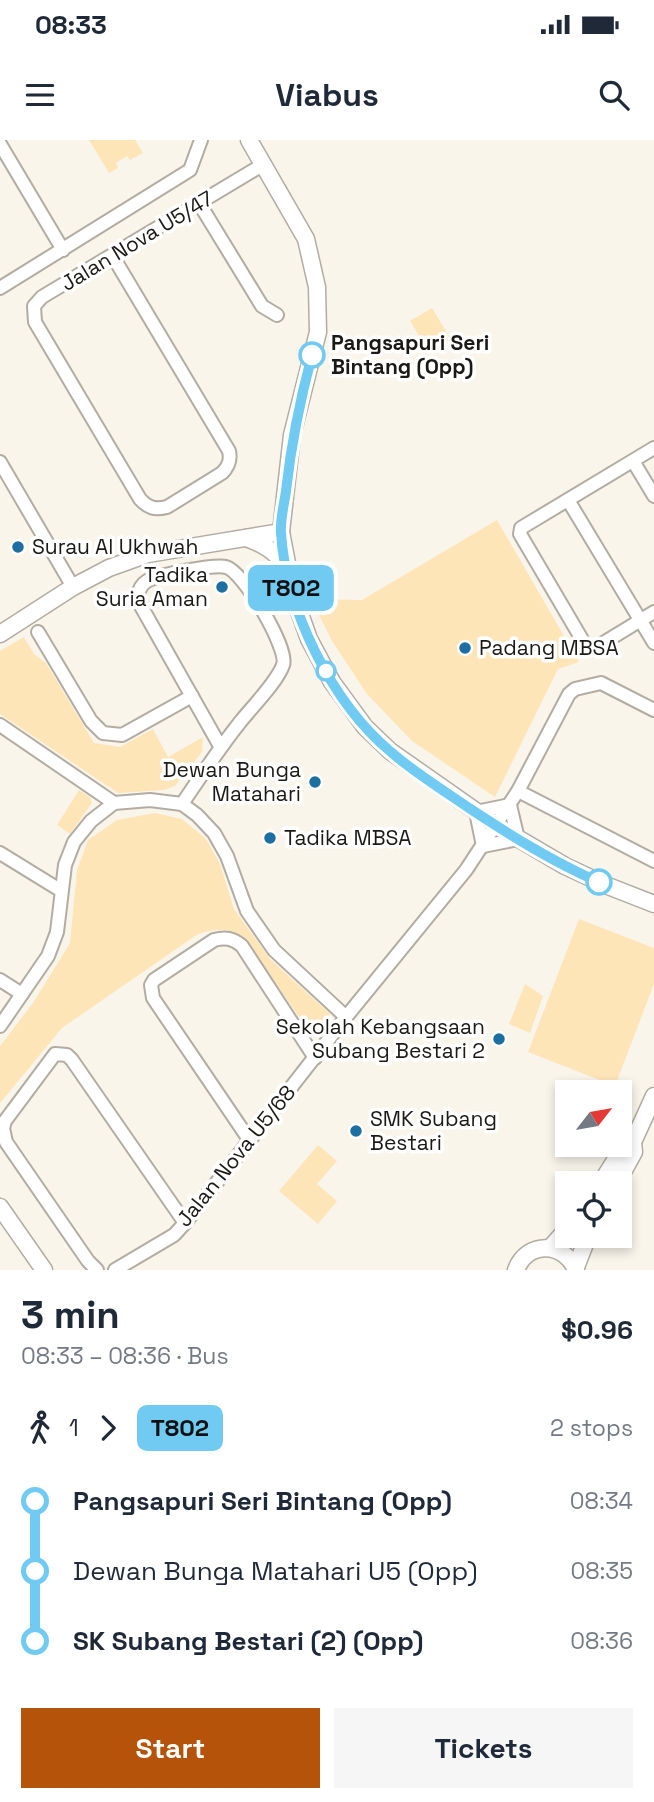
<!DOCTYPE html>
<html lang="en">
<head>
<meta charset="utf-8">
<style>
	:root { --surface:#fff; --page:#f6f6f7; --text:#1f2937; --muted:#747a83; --accent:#b45309 }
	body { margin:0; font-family:"Space Grotesk",sans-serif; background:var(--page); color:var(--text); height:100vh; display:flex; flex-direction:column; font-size:26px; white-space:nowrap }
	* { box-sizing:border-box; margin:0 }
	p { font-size:23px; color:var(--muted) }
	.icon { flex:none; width:38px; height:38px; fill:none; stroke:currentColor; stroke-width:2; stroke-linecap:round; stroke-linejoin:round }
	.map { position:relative; height:1130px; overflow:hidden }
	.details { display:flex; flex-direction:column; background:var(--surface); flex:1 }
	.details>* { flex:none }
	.badge { padding:0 14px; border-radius:10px; font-size:24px; line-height:46px }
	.needle { width:46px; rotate:59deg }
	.fabs { position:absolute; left:555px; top:940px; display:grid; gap:14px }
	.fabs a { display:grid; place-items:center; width:77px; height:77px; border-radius:0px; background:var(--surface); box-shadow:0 4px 10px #0003; font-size:35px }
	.map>.badge { position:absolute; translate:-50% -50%; box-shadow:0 0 0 4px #fff }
	.legs { display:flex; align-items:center; gap:10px; height:77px; padding:0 21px; font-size:23px }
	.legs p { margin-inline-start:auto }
	.headline { display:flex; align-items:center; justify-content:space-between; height:119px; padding:0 21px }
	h1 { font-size:38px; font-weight:700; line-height:52px }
	.cta { display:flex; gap:14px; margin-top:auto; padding:14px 21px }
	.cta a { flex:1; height:80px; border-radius:0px; background:var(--accent); color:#fff; font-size:28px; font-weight:700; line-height:80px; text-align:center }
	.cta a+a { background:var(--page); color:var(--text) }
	ul { padding:0 21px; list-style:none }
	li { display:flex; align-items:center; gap:24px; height:70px; font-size:26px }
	li i { display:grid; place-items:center; width:10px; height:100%; margin:0 9px; background:currentColor }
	li i::after { content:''; width:18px; height:18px; margin:-9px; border:5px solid; border-radius:50%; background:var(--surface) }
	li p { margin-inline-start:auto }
	li:first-child i { background:linear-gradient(#0000 50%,currentColor 0) }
	li:last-child i { background:linear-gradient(currentColor 50%,#0000 0) }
	.status { display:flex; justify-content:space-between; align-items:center; height:49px; padding:0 35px; background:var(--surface); direction:ltr }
	.status svg { height:19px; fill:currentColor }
	header { display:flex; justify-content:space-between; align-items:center; height:91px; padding:0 21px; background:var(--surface); font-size:32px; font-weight:700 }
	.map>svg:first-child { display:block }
	.green { fill:#fde5b8 }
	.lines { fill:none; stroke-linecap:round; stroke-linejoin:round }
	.minor-casing { stroke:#b2aca3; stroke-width:16 }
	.tertiary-casing { stroke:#b2aca3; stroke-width:19 }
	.minor { stroke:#fff; stroke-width:12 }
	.tertiary { stroke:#fff; stroke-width:16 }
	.line-1-casing { stroke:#fff; stroke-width:16 }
	.line-1 { stroke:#71caf2; stroke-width:10 }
	.stop-1-dot { fill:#fff; stroke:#71caf2; stroke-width:3.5 }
	.poi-dot { fill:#1c6fa0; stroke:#fff; stroke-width:2.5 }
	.labels { text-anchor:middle; stroke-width:7; stroke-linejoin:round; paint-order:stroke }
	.street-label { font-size:21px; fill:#1b1916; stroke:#fff }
	.stop-label { font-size:21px; font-weight:bold; fill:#1b1916; stroke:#fff; text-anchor:start }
	.poi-label { font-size:21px; fill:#1b1916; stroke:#fff; text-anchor:start }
</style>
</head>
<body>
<div class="status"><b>08:33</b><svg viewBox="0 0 49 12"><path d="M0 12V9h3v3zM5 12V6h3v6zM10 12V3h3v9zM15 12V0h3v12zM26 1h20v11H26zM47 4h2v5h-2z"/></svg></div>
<header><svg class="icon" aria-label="menu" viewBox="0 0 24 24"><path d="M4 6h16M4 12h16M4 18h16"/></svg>Viabus<svg class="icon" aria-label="search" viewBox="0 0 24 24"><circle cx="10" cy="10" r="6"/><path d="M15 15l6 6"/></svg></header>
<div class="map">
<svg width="654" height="1130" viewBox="0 0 654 1130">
	<rect width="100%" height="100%" fill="#faf5eb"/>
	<g class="green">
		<polygon points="89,0 135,0 143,13 130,20 127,16 116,23 118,28 109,33"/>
		<polygon points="432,168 452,201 430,214 410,181"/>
		<polygon points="497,380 579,522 558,529 495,657 412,601 367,554 332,501 311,459 362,460"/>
		<polygon points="24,497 34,514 46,523 94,603 120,607 153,589 168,617 203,597 202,612 175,646 164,650 118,653 0,574 0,511"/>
		<polygon points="79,650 90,657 92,663 70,694 57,685"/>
		<path d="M155,673l27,6 24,20 14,25 14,45 36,50 60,55v8l-9,11 -13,-3 -64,-93c-16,-10 -28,-8 -46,-3l-136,94 -62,75v-57l33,-43 37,-60 7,-73 11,-30 29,-20z"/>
		<polygon points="579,779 654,808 654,844 615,946 528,912"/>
		<polygon points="525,844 543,856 530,893 509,884"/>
		<polygon points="318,1005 337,1021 317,1044 337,1061 318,1084 279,1051"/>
	</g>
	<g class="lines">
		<g class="minor-casing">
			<g id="minor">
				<polyline points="0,4 63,110"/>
				<polyline points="199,63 262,166 277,175"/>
				<path d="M112,115l117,196c2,9 0,15 -7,22l-55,34c-12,3 -19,1 -27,-8l-105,-177 -1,-16 8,-9 222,-133"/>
				<polyline points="0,148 190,30 201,0"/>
				<polyline points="654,308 521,388 520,394 587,508 595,508 654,472"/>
				<polyline points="633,321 654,356"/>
				<polyline points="0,322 73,447"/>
				<polyline points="568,360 654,503"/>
				<polyline points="38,492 91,581 103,593 122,595 192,556"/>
				<polyline points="0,585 114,663"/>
				<polyline points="518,651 654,721"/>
				<path d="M182,664c19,-28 38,-57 59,-83 12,-15 36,-39 42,-56 6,-16 -40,-94 -57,-98 -11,-3 -69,8 -79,14 -7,4 -9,11 -10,18l83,147"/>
				<polyline points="483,706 518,699 510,665"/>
				<polyline points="483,706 476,672 510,665"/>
				<polyline points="0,713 60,750"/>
				<polyline points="0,840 22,854"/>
				<polyline points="0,886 48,816 57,792 65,725 74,702 91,681 114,663 150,660 182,664 197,675 214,693 227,716 247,771 274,810 346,877"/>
				<path d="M250,1001l-97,-143 -2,-13 3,-5 60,-40c11,-3 19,-2 28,6l73,112"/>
				<polyline points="97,1130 88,1121 6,1002 3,988 5,981 55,914 67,915 72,920 185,1083"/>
				<polyline points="115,1130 174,1095 185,1083 346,877 466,730 518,651 569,554 575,549 601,543 654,570"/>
			</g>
		</g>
		<g class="tertiary-casing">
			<g id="tertiary">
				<polyline points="249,0 306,99 317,147 318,192 292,295 281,392 293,454 309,499 332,542 365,587 390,611 497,686 565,726 608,746 654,764"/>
				<path d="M246,398c17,6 29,13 40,28"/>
				<polyline points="0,494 73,447 109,428 148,414 281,392"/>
				<polyline points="601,1043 624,1006 633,1002"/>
				<polyline points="617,1043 634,1012 633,1002 654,956"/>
				<polyline points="0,1067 44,1130"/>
				<polyline points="550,1108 567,1089"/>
				<polyline points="576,1127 588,1096"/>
				<path d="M516,1130c11,-30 49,-28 60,0"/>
			</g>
		</g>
		<use href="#minor" class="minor"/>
		<use href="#tertiary" class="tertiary"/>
	</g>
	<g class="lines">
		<g class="line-1-casing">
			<path id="line-1" d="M312,215c-12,45 -21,90 -26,136 -2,14 -6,29 -5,42 5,77 51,170 110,219 24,21 52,38 78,56 41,27 84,54 130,74"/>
		</g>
		<use href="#line-1" class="line-1"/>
	</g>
	<g class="stop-1-dot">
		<circle cx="312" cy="215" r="12"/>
		<circle cx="326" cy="531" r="9"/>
		<circle cx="599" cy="742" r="12"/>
	</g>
	<g class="poi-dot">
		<circle cx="18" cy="407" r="7"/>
		<circle cx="222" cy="447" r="7"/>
		<circle cx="465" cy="508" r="7"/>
		<circle cx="315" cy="642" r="7"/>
		<circle cx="270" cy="698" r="7"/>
		<circle cx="499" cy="899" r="7"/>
		<circle cx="356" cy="991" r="7"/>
	</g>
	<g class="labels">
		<g class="street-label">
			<text transform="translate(137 101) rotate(-31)" y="7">Jalan Nova U5/47</text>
			<text transform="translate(236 1016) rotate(-51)" y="7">Jalan Nova U5/68</text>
		</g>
		<g class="stop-label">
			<text x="331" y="210">Pangsapuri Seri<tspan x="331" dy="24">Bintang (Opp)</tspan></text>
		</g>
		<g class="poi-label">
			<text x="32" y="414">Surau Al Ukhwah</text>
			<text x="208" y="442" text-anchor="end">Tadika<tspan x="208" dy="24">Suria Aman</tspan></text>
			<text x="479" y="515">Padang MBSA</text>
			<text x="301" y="637" text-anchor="end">Dewan Bunga<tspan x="301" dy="24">Matahari</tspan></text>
			<text x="284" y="705">Tadika MBSA</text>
			<text x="485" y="894" text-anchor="end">Sekolah Kebangsaan<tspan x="485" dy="24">Subang Bestari 2</tspan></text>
			<text x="370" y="986">SMK Subang<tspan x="370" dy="24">Bestari</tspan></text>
		</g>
	</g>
</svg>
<div class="fabs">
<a><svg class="needle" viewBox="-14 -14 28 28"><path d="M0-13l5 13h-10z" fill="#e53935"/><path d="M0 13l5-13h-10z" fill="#747a83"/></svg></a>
<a><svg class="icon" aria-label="locate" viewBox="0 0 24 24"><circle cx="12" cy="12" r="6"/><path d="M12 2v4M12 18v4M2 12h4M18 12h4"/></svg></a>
</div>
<b class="badge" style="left:291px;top:448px;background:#71caf2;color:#111">T802</b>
</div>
<section class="details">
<div class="headline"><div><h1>3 min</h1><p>08:33 – 08:36 · Bus</p></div><b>$0.96</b></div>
<div class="legs"><svg class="icon" aria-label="walk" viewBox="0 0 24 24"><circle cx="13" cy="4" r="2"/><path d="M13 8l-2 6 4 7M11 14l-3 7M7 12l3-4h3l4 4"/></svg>1<svg class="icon" aria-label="forward" viewBox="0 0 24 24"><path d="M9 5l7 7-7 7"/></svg><b class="badge" style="background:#71caf2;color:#111">T802</b><p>2 stops</p></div>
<ul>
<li><i style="color:#71caf2"></i><b>Pangsapuri Seri Bintang (Opp)</b><p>08:34</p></li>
<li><i style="color:#71caf2"></i><span>Dewan Bunga Matahari U5 (Opp)</span><p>08:35</p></li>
<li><i style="color:#71caf2"></i><b>SK Subang Bestari (2) (Opp)</b><p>08:36</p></li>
</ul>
<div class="cta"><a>Start</a><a>Tickets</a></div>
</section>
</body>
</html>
